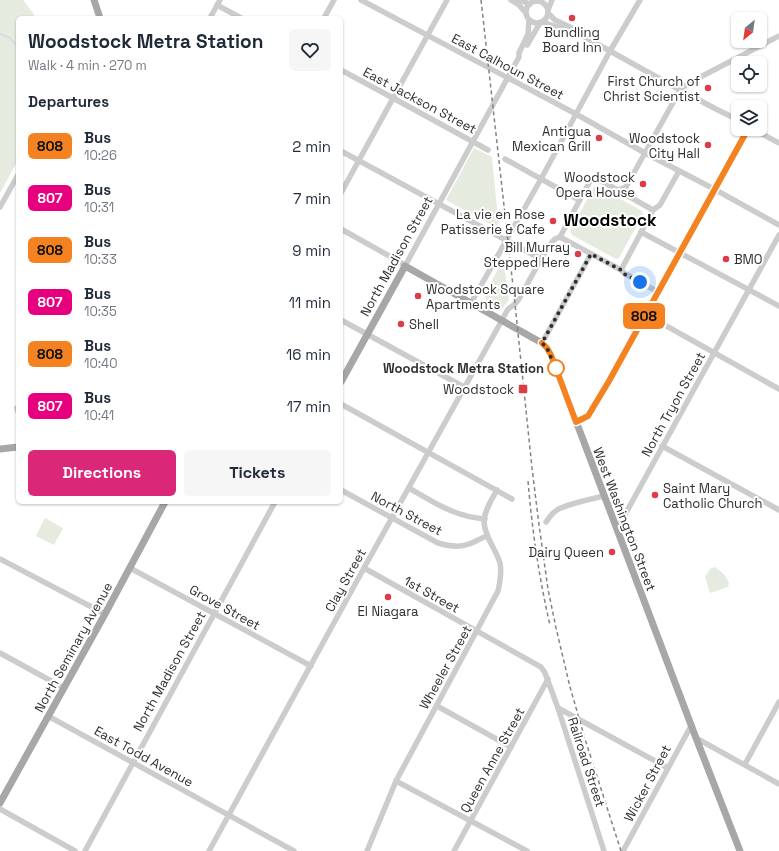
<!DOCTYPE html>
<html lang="en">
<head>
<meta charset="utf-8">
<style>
	:root { --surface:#fff; --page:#f6f6f7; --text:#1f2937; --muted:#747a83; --accent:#db2777 }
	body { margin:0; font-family:"Space Grotesk",sans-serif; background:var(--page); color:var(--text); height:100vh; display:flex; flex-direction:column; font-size:15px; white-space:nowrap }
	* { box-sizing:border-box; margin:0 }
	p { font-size:13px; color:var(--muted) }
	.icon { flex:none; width:22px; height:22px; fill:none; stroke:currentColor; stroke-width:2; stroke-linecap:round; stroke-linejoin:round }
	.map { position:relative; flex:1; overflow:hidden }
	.details { position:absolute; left:16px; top:16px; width:327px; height:488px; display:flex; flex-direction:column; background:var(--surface); border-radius:6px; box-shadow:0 1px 3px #0004 }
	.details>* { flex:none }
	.badge { padding:0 8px; border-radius:6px; font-size:14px; line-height:26px }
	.needle { width:26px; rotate:209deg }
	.fabs { position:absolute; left:731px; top:12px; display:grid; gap:8px }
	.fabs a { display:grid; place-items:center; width:36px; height:36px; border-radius:6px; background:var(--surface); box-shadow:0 1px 3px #0004; font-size:20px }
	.you { position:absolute; width:20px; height:20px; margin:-10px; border:3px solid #fff; border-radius:50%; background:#1a73e8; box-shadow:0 0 0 6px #1a73e833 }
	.map>.badge { position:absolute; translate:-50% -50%; box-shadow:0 0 0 2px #fff }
	h2 { padding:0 12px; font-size:15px; line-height:36px }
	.round { display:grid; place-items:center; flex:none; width:42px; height:42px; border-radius:6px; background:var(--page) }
	.summary { display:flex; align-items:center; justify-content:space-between; height:68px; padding:0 12px }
	h1 { font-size:19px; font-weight:800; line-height:30px }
	.primary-button { display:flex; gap:8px; margin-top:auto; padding:8px 12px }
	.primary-button a { flex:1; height:46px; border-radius:6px; background:var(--accent); color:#fff; font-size:16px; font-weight:800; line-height:46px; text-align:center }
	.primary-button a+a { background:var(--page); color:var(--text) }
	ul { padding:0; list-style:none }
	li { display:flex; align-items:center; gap:12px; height:52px; padding:0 12px }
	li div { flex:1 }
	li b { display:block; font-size:15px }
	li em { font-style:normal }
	li .badge { min-width:44px; font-weight:700; text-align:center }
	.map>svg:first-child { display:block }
	.green { fill:#e5ebde }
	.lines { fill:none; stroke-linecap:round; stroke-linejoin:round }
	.stream { stroke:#cbdeea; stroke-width:1.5 }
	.minor { stroke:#ccc; stroke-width:5.5 }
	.major { stroke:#a7a7a7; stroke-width:7 }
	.rail { stroke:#848484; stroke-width:1.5; stroke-dasharray:4 3; stroke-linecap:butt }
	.line-casing { stroke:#fff; stroke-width:9 }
	.line { stroke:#f58220; stroke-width:6 }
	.walk { stroke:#2f2f2f; stroke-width:4; stroke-dasharray:0 7.2 }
	.poi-dot { fill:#db3c48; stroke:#fff; stroke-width:1.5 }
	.stop-dot { fill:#fff; stroke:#f58220; stroke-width:2 }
	.labels { text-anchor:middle; stroke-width:4; stroke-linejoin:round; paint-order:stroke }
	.poi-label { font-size:13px; fill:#2f2f2f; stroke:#fff; text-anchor:end }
	.street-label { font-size:13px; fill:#2f2f2f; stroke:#fff }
	.stop-label { font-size:13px; font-weight:bold; fill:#2f2f2f; stroke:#fff; text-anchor:end }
	.district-label { font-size:17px; font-weight:bold; fill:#000; stroke:#fff }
</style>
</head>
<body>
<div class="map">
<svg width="779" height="851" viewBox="0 0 779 851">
	<rect width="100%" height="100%" fill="#fff"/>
	<g class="green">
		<polygon points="0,0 23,0 33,13 35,18 18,18 18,160 0,193"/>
		<polygon points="474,148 492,157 499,229 446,200"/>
		<polygon points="597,186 642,211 643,214 619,258 616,259 572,235 570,231 594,187"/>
		<path d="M503,259l6,41 -9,11c-8,-5 -16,-7 -15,-17z"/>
		<polygon points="45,518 63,528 54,545 36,536"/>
		<polygon points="715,567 724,574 729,583 728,587 710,593 705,577 710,569"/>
	</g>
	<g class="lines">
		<polyline class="stream" points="0,34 10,38 15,44 18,45"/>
		<g class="minor">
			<polyline points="361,0 576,114 645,153 714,189 779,225"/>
			<polyline points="511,0 519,5 526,13"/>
			<polyline points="519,0 530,4"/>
			<circle cx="537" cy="12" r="11"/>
			<polyline points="217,5 241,18"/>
			<polyline points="548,10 552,0"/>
			<polyline points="548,13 555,20 572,28 574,31 680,90 716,109 738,120"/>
			<polyline points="210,18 220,0"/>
			<polyline points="324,18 334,0"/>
			<polyline points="542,22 567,30"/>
			<polyline points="527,45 540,23"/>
			<polyline points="341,70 393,98 488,150"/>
			<polyline points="753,129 779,143"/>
			<polyline points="341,151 541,259"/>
			<polyline points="505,159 579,200"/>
			<polyline points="618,190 626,187 680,90 687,84 779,36"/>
			<polyline points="341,193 447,0"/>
			<polyline points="0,207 18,175"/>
			<polyline points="341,229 400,262 405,266 519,57 519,53 528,34 529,20"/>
			<polyline points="641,232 779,306"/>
			<polyline points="560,237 590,181 598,179 653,210"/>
			<polyline points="560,237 621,270 624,273 658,292"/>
			<polyline points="621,270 653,210 660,205 679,171"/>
			<polyline points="471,303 541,179 610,51 640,0"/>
			<polyline points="645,314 779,389"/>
			<polyline points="341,320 464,387"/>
			<polyline points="542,343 591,254"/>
			<polyline points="341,404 512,499"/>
			<polyline points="17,408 18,412"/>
			<polyline points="576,422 588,416 609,381 748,129"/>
			<polyline points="662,446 779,510"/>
			<path d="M409,488c24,14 46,29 76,31"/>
			<path d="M341,490l97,53c10,3 21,5 31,1 6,-2 12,-6 18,-8"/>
			<path d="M546,522c3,-4 6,-9 11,-12 10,-6 34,-11 47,-14"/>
			<polyline points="617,529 779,235"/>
			<polyline points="0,559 105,614"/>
			<polyline points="130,568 311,666"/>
			<polyline points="364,568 541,667 545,673 558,708 604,851"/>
			<polyline points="0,653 64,688"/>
			<polyline points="437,706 511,747"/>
			<polyline points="558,708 668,768"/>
			<polyline points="48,716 294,851"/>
			<polyline points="696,738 779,784"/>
			<polyline points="745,764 779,702"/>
			<polyline points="396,781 527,851"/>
			<polyline points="0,809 75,851"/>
			<polyline points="85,851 275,502"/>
			<polyline points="209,851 364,568 502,320 508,309 515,304 519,299 541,259 552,242 555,239 560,237"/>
			<path d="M367,851l29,-70 102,-190c2,-9 4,-19 2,-28 -4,-14 -15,-25 -16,-41 0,-11 8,-23 13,-32"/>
			<polyline points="454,851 548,679"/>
			<polyline points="623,851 691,726"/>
		</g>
		<g class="major">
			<polyline points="94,0 100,18"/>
			<polyline points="341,382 405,266 542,343 547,348 551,355 696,738 740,851"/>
			<polyline points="0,449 18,447"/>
			<polyline points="0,803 105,614 165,502"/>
		</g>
		<g class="rail">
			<polyline points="481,0 515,304 532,468 539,525 548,589 556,628 570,687 585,739 621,851"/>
			<path d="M528,481c4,48 11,97 22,144"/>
		</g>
	</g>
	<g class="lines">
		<g class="line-casing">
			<polyline id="line" points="542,343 547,348 551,355 576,422 588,416 609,381 748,129"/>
		</g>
		<use href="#line" class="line"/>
		<polyline class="walk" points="556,368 556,369 547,348 542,343 591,254 621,270 624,274 640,282"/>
	</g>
	<g class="poi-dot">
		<circle cx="572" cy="18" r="4"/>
		<circle cx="708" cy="88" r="4"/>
		<circle cx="599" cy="138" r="4"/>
		<circle cx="708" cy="145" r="4"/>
		<circle cx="643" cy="184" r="4"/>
		<circle cx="553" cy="221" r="4"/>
		<circle cx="578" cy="254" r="4"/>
		<circle cx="726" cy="259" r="4"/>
		<circle cx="418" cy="296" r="4"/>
		<circle cx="401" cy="324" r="4"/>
		<rect x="518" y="384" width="10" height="10" rx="2"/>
		<circle cx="655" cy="495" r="4"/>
		<circle cx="612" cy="552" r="4"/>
		<circle cx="388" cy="597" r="4"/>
	</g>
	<circle class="stop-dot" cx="556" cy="368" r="8"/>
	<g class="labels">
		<g class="poi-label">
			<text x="572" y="37" text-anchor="middle">Bundling<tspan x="572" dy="15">Board Inn</tspan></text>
			<text x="700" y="86">First Church of<tspan x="700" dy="15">Christ Scientist</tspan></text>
			<text x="591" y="136">Antigua<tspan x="591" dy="15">Mexican Grill</tspan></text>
			<text x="700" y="143">Woodstock<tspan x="700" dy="15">City Hall</tspan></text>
			<text x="635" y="182">Woodstock<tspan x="635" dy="15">Opera House</tspan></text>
			<text x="545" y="219">La vie en Rose<tspan x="545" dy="15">Patisserie &amp; Cafe</tspan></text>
			<text x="570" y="252">Bill Murray<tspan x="570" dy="15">Stepped Here</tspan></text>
			<text x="734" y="264" text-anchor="start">BMO</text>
			<text x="426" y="294" text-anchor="start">Woodstock Square<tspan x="426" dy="15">Apartments</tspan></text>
			<text x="409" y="329" text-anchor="start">Shell</text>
			<text x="514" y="394">Woodstock</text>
			<text x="663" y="493" text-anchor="start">Saint Mary<tspan x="663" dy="15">Catholic Church</tspan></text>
			<text x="604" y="557">Dairy Queen</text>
			<text x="388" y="616" text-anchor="middle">El Niagara</text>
		</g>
		<g class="street-label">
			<text transform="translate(508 66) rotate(28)" y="5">East Calhoun Street</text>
			<text transform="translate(420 100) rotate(28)" y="5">East Jackson Street</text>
			<text transform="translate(396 256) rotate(-61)" y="5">North Madison Street</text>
			<text transform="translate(673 404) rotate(-61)" y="5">North Tryon Street</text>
			<text transform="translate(407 513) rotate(28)" y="5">North Street</text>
			<text transform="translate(625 519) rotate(69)" y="5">West Washington Street</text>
			<text transform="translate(345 580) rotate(-61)" y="5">Clay Street</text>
			<text transform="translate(432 594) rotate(29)" y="5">1st Street</text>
			<text transform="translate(225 607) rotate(29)" y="5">Grove Street</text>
			<text transform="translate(73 647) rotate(-61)" y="5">North Seminary Avenue</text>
			<text transform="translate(445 667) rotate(-61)" y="5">Wheeler Street</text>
			<text transform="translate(169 671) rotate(-61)" y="5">North Madison Street</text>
			<text transform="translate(144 756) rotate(29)" y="5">East Todd Avenue</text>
			<text transform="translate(492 760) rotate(-61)" y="5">Queen Anne Street</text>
			<text transform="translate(587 762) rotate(72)" y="5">Railroad Street</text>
			<text transform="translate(647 783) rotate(-62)" y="5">Wicker Street</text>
		</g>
		<g class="stop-label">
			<text x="544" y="373">Woodstock Metra Station</text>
		</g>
		<g class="district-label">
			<text x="610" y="226">Woodstock</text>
		</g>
	</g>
</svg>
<div class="fabs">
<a><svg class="needle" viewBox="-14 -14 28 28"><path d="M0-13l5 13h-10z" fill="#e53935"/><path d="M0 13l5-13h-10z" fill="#747a83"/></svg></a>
<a><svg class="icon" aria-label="locate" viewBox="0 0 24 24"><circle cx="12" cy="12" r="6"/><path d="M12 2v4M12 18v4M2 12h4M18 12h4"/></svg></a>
<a><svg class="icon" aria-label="layers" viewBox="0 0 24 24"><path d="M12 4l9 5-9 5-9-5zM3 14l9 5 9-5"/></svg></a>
</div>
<div class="you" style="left:640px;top:282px"></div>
<b class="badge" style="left:644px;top:316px;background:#f58220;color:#111">808</b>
<section class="details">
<div class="summary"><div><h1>Woodstock Metra Station</h1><p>Walk · 4 min · 270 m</p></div><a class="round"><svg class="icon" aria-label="heart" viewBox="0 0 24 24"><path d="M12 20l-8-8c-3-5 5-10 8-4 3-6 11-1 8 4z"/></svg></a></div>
<h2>Departures</h2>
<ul>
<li><span class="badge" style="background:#f58220;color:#111">808</span><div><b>Bus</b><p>10:26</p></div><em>2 min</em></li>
<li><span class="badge" style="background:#e6007e;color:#fff">807</span><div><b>Bus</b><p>10:31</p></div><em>7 min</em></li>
<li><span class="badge" style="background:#f58220;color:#111">808</span><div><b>Bus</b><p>10:33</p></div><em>9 min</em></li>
<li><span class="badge" style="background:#e6007e;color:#fff">807</span><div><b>Bus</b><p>10:35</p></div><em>11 min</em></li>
<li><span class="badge" style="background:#f58220;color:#111">808</span><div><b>Bus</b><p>10:40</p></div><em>16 min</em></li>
<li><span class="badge" style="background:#e6007e;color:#fff">807</span><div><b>Bus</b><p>10:41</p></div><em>17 min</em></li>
</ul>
<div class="primary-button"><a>Directions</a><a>Tickets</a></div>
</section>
</div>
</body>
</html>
